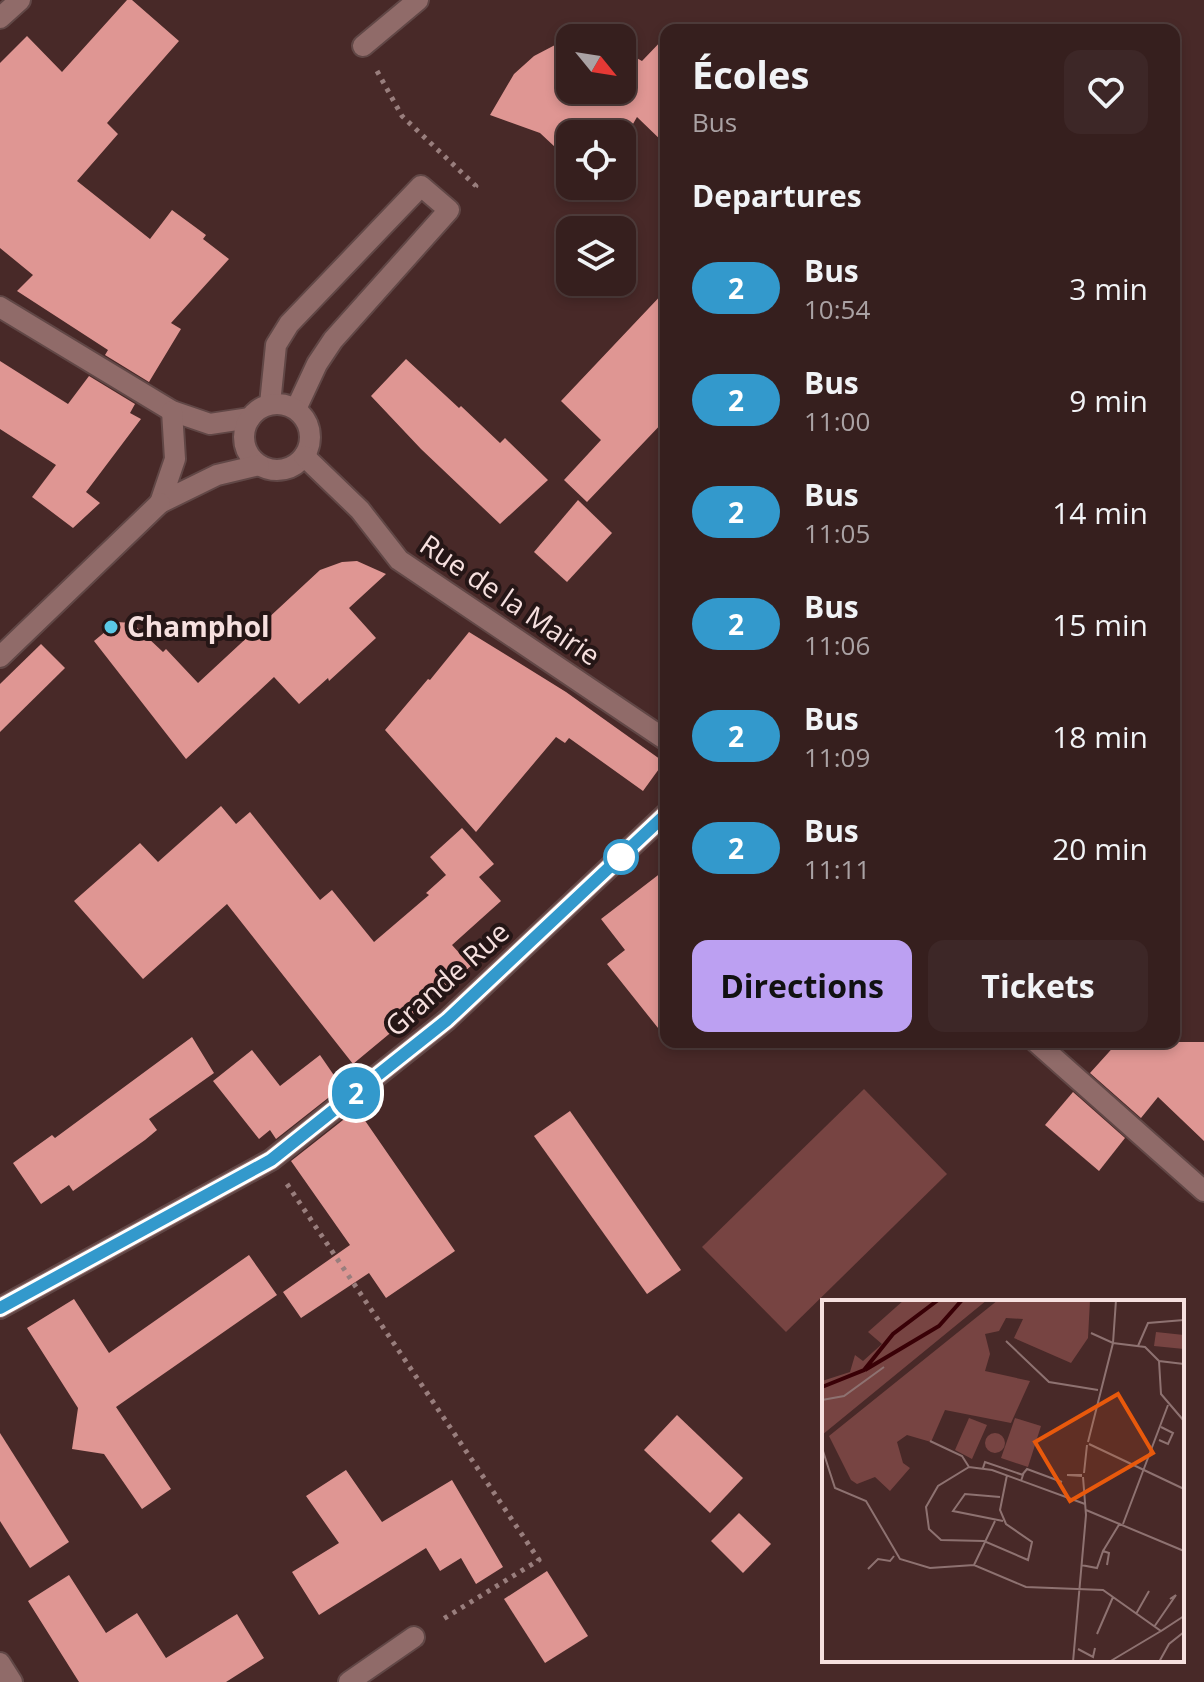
<!DOCTYPE html>
<html lang="en">
<head>
<meta charset="utf-8">
<style>
	:root { --surface:#361f1e; --page:#3d2727; --text:#f1f3f6; --muted:#aaa2a4; --line:#503d3c; --accent:#bca0f2 }
	body { margin:0; font-family:"Open Sans",sans-serif; background:var(--page); color:var(--text); height:100vh; display:flex; flex-direction:column; font-size:30px; white-space:nowrap }
	* { box-sizing:border-box; margin:0 }
	p { font-size:26px; color:var(--muted) }
	.icon { flex:none; width:44px; height:44px; fill:none; stroke:currentColor; stroke-width:2; stroke-linecap:round; stroke-linejoin:round }
	.map { position:relative; flex:1; overflow:hidden }
	.drawer { position:absolute; left:660px; top:24px; width:520px; height:1024px; display:flex; flex-direction:column; background:var(--surface); border-radius:16px; box-shadow:0 4px 12px #0003,0 0 0 2px var(--line) }
	.drawer>* { flex:none }
	.badge { padding:0 16px; border-radius:26px; font-size:28px; line-height:52px }
	.needle { width:52px; rotate:120deg }
	.tools { position:absolute; left:556px; top:24px; display:grid; gap:16px }
	.tools a { display:grid; place-items:center; width:80px; height:80px; border-radius:16px; background:var(--surface); box-shadow:0 4px 12px #0003,0 0 0 2px var(--line); font-size:40px }
	.map>.badge { position:absolute; translate:-50% -50%; box-shadow:0 0 0 4px #fff }
	h2 { padding:0 32px; font-size:30px; line-height:72px }
	.round { display:grid; place-items:center; flex:none; width:84px; height:84px; border-radius:16px; background:var(--page) }
	.summary { display:flex; align-items:center; justify-content:space-between; height:136px; padding:0 32px }
	h1 { font-size:38px; font-weight:700; line-height:60px }
	.primary-button { display:flex; gap:16px; margin-top:auto; padding:16px 32px }
	.primary-button a { flex:1; height:92px; border-radius:16px; background:var(--accent); color:#111; font-size:32px; font-weight:700; line-height:92px; text-align:center }
	.primary-button a+a { background:var(--page); color:var(--text) }
	ul { padding:0; list-style:none }
	li { display:flex; align-items:center; gap:24px; height:112px; padding:0 32px }
	li div { flex:1 }
	li b { display:block; font-size:30px }
	li em { font-style:normal }
	li .badge { min-width:88px; font-weight:700; text-align:center }
	.map>svg:first-child { display:block }
	.green { fill:#774442 }
	.building { fill:#df9693 }
	.lines { fill:none; stroke-linecap:round; stroke-linejoin:round }
	.minor-casing { stroke:#614746; stroke-width:24 }
	.path { stroke:#997e7d; stroke-width:5; stroke-dasharray:4 6; stroke-linecap:butt }
	.minor { stroke:#906b69; stroke-width:20 }
	.line-casing { stroke:#fff; stroke-width:18 }
	.line { stroke:#39c; stroke-width:12 }
	.poi-dot { fill:#5ac8e6; stroke:#251616; stroke-width:3 }
	.stop-dot { fill:#fff; stroke:#39c; stroke-width:4 }
	.labels { text-anchor:middle; stroke-width:8; stroke-linejoin:round; paint-order:stroke }
	.street-label { font-size:28px; fill:#f6e0df; stroke:#251616 }
	.poi-label { font-size:28px; font-weight:bold; fill:#f6e0df; stroke:#251616; text-anchor:start }
	.inset-river { fill:none; stroke:#390006; stroke-width:4 }
	.inset-road { fill:none; stroke:#8e7271; stroke-width:2 }
	.view { fill:#e8590c; fill-opacity:0.15; stroke:#e8590c; stroke-width:4 }
	.inset-edge { fill:none; stroke:#f6e0df; stroke-width:4 }
</style>
</head>
<body>
<div class="map">
<svg width="1204" height="1682" viewBox="0 0 1204 1682">
	<rect width="100%" height="100%" fill="#482928"/>
	<polygon class="green" points="864,1089 947,1174 786,1332 702,1247"/>
	<g class="building">
		<polygon points="127,0 132,0 179,41 107,123 118,134 77,181 150,239 172,210 206,235 203,239 229,259 171,323 181,329 149,382 105,355 108,350 17,291 33,275 0,248 0,63 27,36 62,72"/>
		<polygon points="666,36 666,145 637,117 622,143 622,134 570,134 570,161 540,133 490,115 514,74 534,56 555,45 570,41 570,90 622,90 622,50 642,61"/>
		<polygon points="666,290 666,419 587,502 564,480 601,440 561,401"/>
		<polygon points="406,359 459,408 461,406 500,443 505,438 548,480 500,524 421,449 371,396"/>
		<polygon points="0,361 68,404 89,376 135,404 130,413 141,419 86,492 100,503 73,528 32,497 56,465 0,429"/>
		<polygon points="578,500 612,533 567,582 534,552"/>
		<polygon points="357,561 386,574 349,608 376,638 329,681 328,678 299,704 274,677 186,759 94,641 117,622 132,623 163,652 166,649 198,683 320,570 342,562"/>
		<polygon points="469,632 566,692 664,762 643,791 569,738 565,743 556,737 476,832 385,730 428,679 430,680"/>
		<polygon points="41,644 65,668 0,732 0,684"/>
		<polygon points="221,806 236,824 250,812 320,900 332,890 374,942 429,895 426,893 446,875 430,857 462,828 494,864 479,877 501,901 452,945 471,966 353,1064 227,904 143,979 74,901 140,843 158,862"/>
		<polygon points="666,869 666,1038 607,964 625,950 601,919"/>
		<polygon points="192,1037 214,1073 149,1119 157,1130 145,1140 73,1191 69,1185 41,1204 13,1163 52,1135 55,1138"/>
		<polygon points="1118,1042 1204,1042 1204,1141 1158,1097 1141,1118 1090,1073"/>
		<polygon points="252,1050 280,1086 320,1055 342,1087 276,1139 270,1130 259,1139 213,1081"/>
		<polygon points="1073,1092 1125,1138 1099,1171 1045,1125"/>
		<polygon points="357,1109 455,1251 386,1298 369,1273 301,1318 283,1292 350,1245 291,1161"/>
		<polygon points="570,1111 681,1270 647,1294 534,1136"/>
		<polygon points="249,1255 277,1295 116,1407 171,1489 142,1509 104,1454 72,1449 78,1408 27,1328 74,1299 109,1353"/>
		<polygon points="677,1415 743,1478 710,1513 644,1450"/>
		<polygon points="0,1433 69,1542 30,1568 0,1521"/>
		<polygon points="346,1470 382,1522 452,1480 503,1567 476,1584 461,1558 440,1571 426,1548 319,1615 292,1572 339,1543 306,1496"/>
		<polygon points="739,1513 771,1544 743,1573 711,1541"/>
		<polygon points="547,1571 588,1636 545,1663 504,1599"/>
		<polygon points="69,1575 106,1633 137,1613 166,1658 237,1614 264,1658 226,1682 79,1682 28,1601"/>
	</g>
	<g class="lines">
		<g class="minor-casing">
			<g id="minor">
				<polyline points="0,18 20,0"/>
				<polyline points="363,46 418,0"/>
				<polyline points="0,307 172,411 210,424 250,418"/>
				<polyline points="270,404 276,345 289,324 421,186 449,210 333,340 317,364 296,409"/>
				<circle cx="277" cy="437" r="33"/>
				<polyline points="172,411 175,459 160,503 217,475 259,465"/>
				<polyline points="304,456 360,510 399,560 666,740"/>
				<polyline points="0,657 160,503"/>
				<polyline points="1036,1042 1204,1191"/>
				<polyline points="0,1308 271,1160 447,1020 666,814"/>
				<polyline points="0,1663 12,1682"/>
				<polyline points="349,1682 414,1637"/>
			</g>
		</g>
		<g class="path">
			<polyline points="377,71 402,116 476,186 473,189"/>
			<polyline points="287,1184 539,1560 440,1621"/>
		</g>
		<use href="#minor" class="minor"/>
	</g>
	<g class="lines">
		<g class="line-casing">
			<polyline id="line" points="0,1308 271,1160 447,1020 666,814"/>
		</g>
		<use href="#line" class="line"/>
	</g>
	<circle class="poi-dot" cx="111" cy="627" r="8"/>
	<circle class="stop-dot" cx="621" cy="857" r="16"/>
	<g class="labels">
		<g class="street-label">
			<text transform="translate(510 600) rotate(34)" y="10">Rue de la Mairie</text>
			<text transform="translate(447 979) rotate(-42)" y="10">Grande Rue</text>
		</g>
		<g class="poi-label">
			<text x="127" y="637">Champhol</text>
		</g>
	</g>
	<g transform="translate(822 1300)">
		<rect width="362" height="362" fill="#482928"/>
		<path d="M82,0h83l-165,135v-54l28,-9 5,-17 8,6 19,-17 -14,-12zM176,0h92l-2,38 -17,25 -57,-25 9,-19 -17,-1 -7,13 -14,3 5,20 -5,17 45,10 -19,42 -66,-13 -14,32 -24,-7 -10,7 6,21 7,5 -20,23 -15,-14 -18,7 -6,-4 -22,-44zM334,32l28,3v14l-30,-3zM147,118l18,7 -15,34 -17,-9zM193,118l26,8 -13,41 -27,-9zM163 143a10 10 0 1 1 20 0a10 10 0 1 1-20 0Z" fill="#774442"/>
		<path class="inset-river" d="M43,70l74,-44 23,-26M0,87l42,-17 29,-36 45,-34"/>
		<path class="inset-road" d="M269,33l22,10 32,4 14,14 25,3M184,41l43,41 49,8M316,46l10,-23 36,-3M337,61l2,33 23,27M0,100l22,-4 40,-29M337,140l9,4 5,-11 -12,-6M108,141l32,15 7,11M266,142l25,-99 3,-43M267,144l95,45M0,148l13,40 31,13 34,58 30,9 44,-3 52,22 77,3 58,41 23,-15M161,168l2,-6 38,13 -2,6M262,173l3,-28M185,175l-7,35 6,14 26,18 -4,18 -44,-19 -43,-1 -12,-11 -3,-22 12,-21 31,-19 23,3 93,34M200,175l5,-6 35,13M260,175h-15l15,1M178,197l-35,-3 -12,17 50,10M264,210l98,41M301,224l45,-119M281,251l17,-28M152,265l21,-44M259,265l16,3 6,-17 6,2 -2,12M46,269l10,-10 12,2 4,-5M314,314l13,-23M332,327l22,-32 -6,4M275,334l16,-37M256,349l15,8 2,-9M251,362l13,-147 -3,-38M287,362l52,-31M337,362l10,-18 15,-12"/>
		<path class="view" d="M296,94l35,59 -83,48 -35,-59z"/>
		<rect width="362" height="362" class="inset-edge"/>
	</g>
</svg>
<div class="tools">
<a><svg class="needle" viewBox="-14 -14 28 28"><path d="M0-13l5 13h-10z" fill="#e53935"/><path d="M0 13l5-13h-10z" fill="#aaa2a4"/></svg></a>
<a><svg class="icon" aria-label="locate" viewBox="0 0 24 24"><circle cx="12" cy="12" r="6"/><path d="M12 2v4M12 18v4M2 12h4M18 12h4"/></svg></a>
<a><svg class="icon" aria-label="layers" viewBox="0 0 24 24"><path d="M12 4l9 5-9 5-9-5zM3 14l9 5 9-5"/></svg></a>
</div>
<b class="badge" style="left:356px;top:1093px;background:#39c;color:#fff">2</b>
<section class="drawer">
<div class="summary"><div><h1>Écoles</h1><p>Bus</p></div><a class="round"><svg class="icon" aria-label="heart" viewBox="0 0 24 24"><path d="M12 20l-8-8c-3-5 5-10 8-4 3-6 11-1 8 4z"/></svg></a></div>
<h2>Departures</h2>
<ul>
<li><span class="badge" style="background:#39c;color:#fff">2</span><div><b>Bus</b><p>10:54</p></div><em>3 min</em></li>
<li><span class="badge" style="background:#39c;color:#fff">2</span><div><b>Bus</b><p>11:00</p></div><em>9 min</em></li>
<li><span class="badge" style="background:#39c;color:#fff">2</span><div><b>Bus</b><p>11:05</p></div><em>14 min</em></li>
<li><span class="badge" style="background:#39c;color:#fff">2</span><div><b>Bus</b><p>11:06</p></div><em>15 min</em></li>
<li><span class="badge" style="background:#39c;color:#fff">2</span><div><b>Bus</b><p>11:09</p></div><em>18 min</em></li>
<li><span class="badge" style="background:#39c;color:#fff">2</span><div><b>Bus</b><p>11:11</p></div><em>20 min</em></li>
</ul>
<div class="primary-button"><a>Directions</a><a>Tickets</a></div>
</section>
</div>
</body>
</html>
